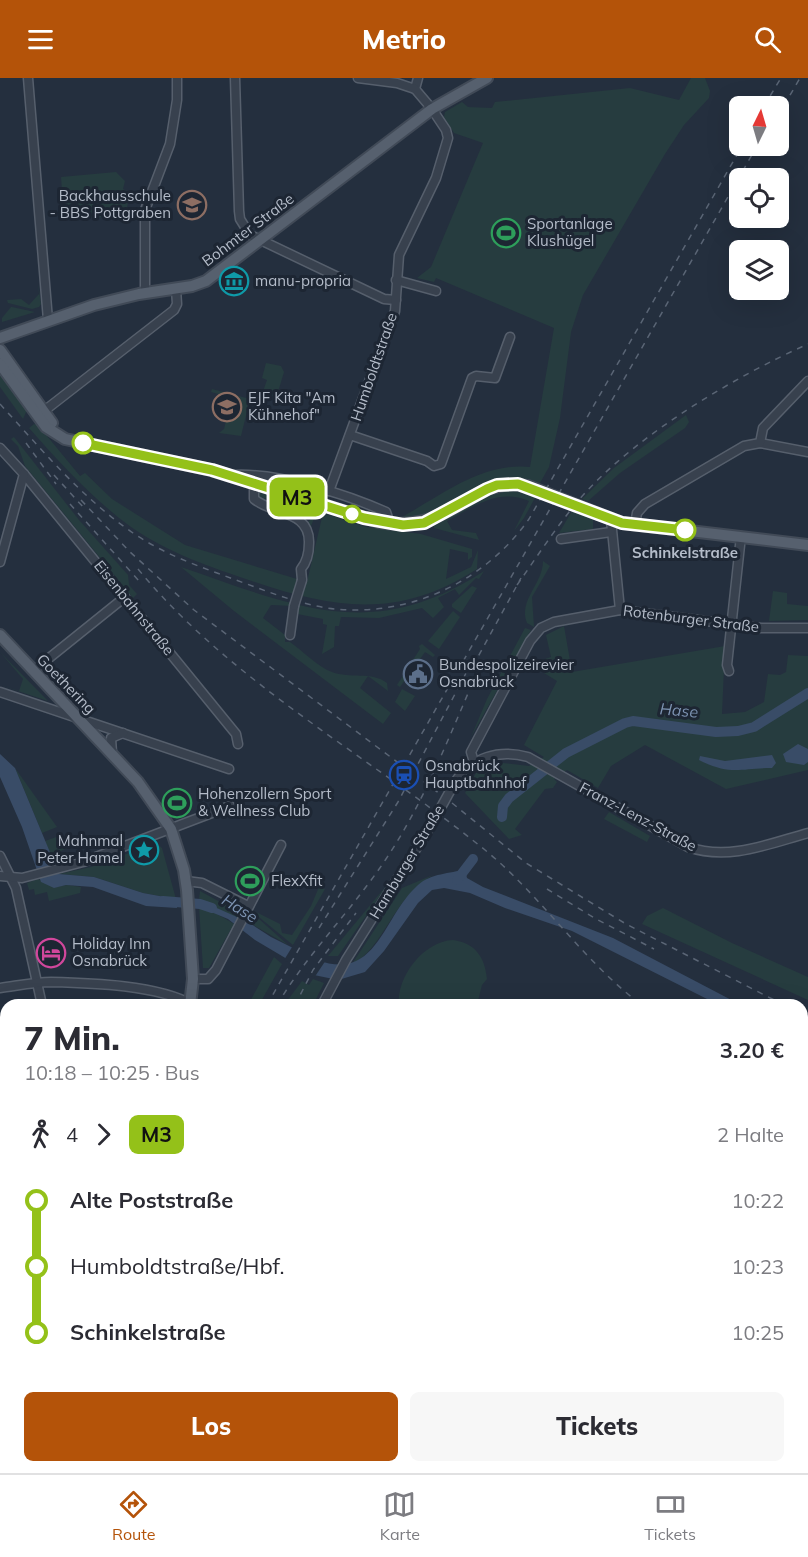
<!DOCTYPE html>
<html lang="de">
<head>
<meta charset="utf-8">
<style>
	:root { --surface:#fff; --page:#f7f7f7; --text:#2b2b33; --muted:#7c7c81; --line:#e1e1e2; --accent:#b45309 }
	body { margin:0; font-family:Mulish,sans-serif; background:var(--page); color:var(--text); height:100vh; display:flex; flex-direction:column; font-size:22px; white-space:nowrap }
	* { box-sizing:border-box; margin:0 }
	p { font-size:20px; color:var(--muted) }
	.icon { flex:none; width:33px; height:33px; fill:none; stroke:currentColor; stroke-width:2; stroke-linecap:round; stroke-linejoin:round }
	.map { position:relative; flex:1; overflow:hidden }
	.sheet { position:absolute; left:0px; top:921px; width:808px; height:474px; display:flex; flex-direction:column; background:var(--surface); border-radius:18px 18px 0 0; box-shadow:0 6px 24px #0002 }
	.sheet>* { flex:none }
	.badge { padding:0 12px; border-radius:9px; font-size:21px; line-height:39px }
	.needle { width:39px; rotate:5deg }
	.tools { position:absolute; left:729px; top:18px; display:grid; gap:12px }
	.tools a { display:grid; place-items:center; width:60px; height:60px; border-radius:9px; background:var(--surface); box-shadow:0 6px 24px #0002; font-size:30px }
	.map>.badge { position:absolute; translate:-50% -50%; box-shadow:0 0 0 3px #fff }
	.legs { display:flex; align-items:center; gap:9px; height:66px; padding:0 24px; font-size:20px }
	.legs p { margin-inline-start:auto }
	.head { display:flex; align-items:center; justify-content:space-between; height:102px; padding:0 24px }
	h1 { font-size:33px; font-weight:800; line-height:45px }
	.action { display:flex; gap:12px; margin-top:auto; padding:12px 24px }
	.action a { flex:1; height:69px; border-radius:9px; background:var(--accent); color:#fff; font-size:24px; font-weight:800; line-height:69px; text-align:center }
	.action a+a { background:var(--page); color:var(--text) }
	ul { padding:0 24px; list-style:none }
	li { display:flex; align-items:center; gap:21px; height:66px; font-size:22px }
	li i { display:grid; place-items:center; width:9px; height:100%; margin:0 8px; background:currentColor }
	li i::after { content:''; width:15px; height:15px; margin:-8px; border:4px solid; border-radius:50%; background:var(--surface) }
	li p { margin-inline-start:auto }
	li:first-child i { background:linear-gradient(#0000 50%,currentColor 0) }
	li:last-child i { background:linear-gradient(currentColor 50%,#0000 0) }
	header { display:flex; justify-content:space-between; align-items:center; height:78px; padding:0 24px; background:var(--accent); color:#fff; font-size:27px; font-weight:800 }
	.menu { display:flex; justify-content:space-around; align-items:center; height:84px; border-top:2px solid var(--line); background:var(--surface); font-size:16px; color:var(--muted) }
	.menu a { display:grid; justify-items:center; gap:3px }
	.menu .active { color:var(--accent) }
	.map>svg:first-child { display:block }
	.green { fill:#263c3f }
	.water { fill:#394c67 }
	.pier { fill:#242f3e }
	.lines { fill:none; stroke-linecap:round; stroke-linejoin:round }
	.river { stroke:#394c67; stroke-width:10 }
	.minor-casing { stroke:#565f6c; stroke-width:11 }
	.major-casing { stroke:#414a57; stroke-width:14 }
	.minor { stroke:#38414e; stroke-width:8 }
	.major { stroke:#56606e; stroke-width:10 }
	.rail { stroke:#5a6575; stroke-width:1.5; stroke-dasharray:6 6; stroke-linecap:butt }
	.minor-bridge-casing { stroke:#565f6c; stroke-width:11; stroke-linecap:butt }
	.minor-bridge { stroke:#38414e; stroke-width:8 }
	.line-1-casing { stroke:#fff; stroke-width:14 }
	.line-1 { stroke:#94c119; stroke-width:9 }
	.stop-1-dot { fill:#fff; stroke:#94c119; stroke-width:3 }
	.labels { text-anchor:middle; stroke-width:6; stroke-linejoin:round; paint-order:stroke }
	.poi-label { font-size:15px; fill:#b4bcc9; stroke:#1d2633; text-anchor:start }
	.street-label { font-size:15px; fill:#b4bcc9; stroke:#1d2633 }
	.stop-label { font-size:15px; font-weight:bold; fill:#b4bcc9; stroke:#1d2633 }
	.water-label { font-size:16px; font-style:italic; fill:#7c92b1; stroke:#1d2633 }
</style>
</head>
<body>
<header><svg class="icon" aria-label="menu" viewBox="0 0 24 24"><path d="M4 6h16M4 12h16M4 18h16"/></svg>Metrio<svg class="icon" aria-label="search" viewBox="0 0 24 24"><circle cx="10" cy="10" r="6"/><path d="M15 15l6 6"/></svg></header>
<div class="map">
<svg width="808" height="1395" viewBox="0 0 808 1395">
	<rect width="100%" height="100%" fill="#242f3e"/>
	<g class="green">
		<path d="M691,0h14l5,13 -1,7 -25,27 -19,29 -82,141 -12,37 -11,86 -11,49 -9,16c-66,-23 -91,44 -138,34 40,-22 80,-55 128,-50l24,-139 -118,-50 -2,4 -17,-4 14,-11 52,-124 -29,-10 -10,-16 1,-5 17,-10 6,5 24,1 3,-6 135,-14 49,12z"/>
		<polygon points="116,94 125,103 123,111 129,114 126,139 64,140 61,99"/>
		<polygon points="38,205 41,226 39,229 32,231 8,225 7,222 21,221 29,227 39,216"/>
		<polygon points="11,229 12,229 35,234 2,244 2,240"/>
		<polygon points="266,285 281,288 284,294 278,314 271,319 261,319 267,302 262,300"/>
		<polygon points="0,295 27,332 23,341 0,309"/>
		<polygon points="212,311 250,321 241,358 219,355 224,351 228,334 218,331 222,317 211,314"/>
		<polygon points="686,337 689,344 685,350 620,395 588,423 582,421 614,390"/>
		<path d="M34,346l4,1 42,51 5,-3 27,26 73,46 122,37 16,-69 43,14 55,7 51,15v8l-4,3v-7l-18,-4 -4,30 25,-12 7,-17 -1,19c-83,54 -152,38 -240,7 -41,-14 -83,-30 -118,-58 -33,-27 -62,-58 -90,-90z"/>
		<polygon points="14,359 79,442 128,497 129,507 137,516 133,520 25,388 18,368 11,361"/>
		<path d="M518,412l18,6 -12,22 -10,13 15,-30c-31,-13 -54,5 -82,20l5,9 24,3 3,7 -45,-12v-4c27,-14 53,-34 84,-34z"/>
		<polygon points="263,414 315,430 317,433 311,448 308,444 311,441 302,432 265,420 264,424 259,420 259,415"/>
		<polygon points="572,433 593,441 593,451 559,455"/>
		<path d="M543,483l7,5 -18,31 2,30 -7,-4c-9,-23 16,-39 16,-62z"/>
		<path d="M181,489c114,39 191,77 303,4l-5,8 -3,-1 -17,17 -4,-6 -17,9 6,9 -11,11 -11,-10 -43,10 -38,-1 -2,9h-4l-1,21 -12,7 5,-29 -4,-1v-5l-31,-6 2,-7 -23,-1 -8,13 22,17v7h5c13,9 28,25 42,30 18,7 40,-1 55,11l1,8 -20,-15 -8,12 31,25 -8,11 -149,-113z"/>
		<polygon points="472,508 477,510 461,535 452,529 452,526"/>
		<polygon points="773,513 787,515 787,526 808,528 808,542 769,543"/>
		<polygon points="453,533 460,539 439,571 428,563"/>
		<polygon points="564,548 572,594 725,568 722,636 745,634 764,624 768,596 780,597 786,594 788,577 808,578 808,692 726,711 645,667 611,688 598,710 567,692 554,701 557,704 553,710 545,711 515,751 522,757 509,761 465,715 476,695 484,691 503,685 529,688 544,679 524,667 557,603 544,595 545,590 532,583 535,581 536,584 551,579 546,557"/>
		<polygon points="525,550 531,552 471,659 487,621"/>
		<polygon points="422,566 435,577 433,579 425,574 400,609 397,607 420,571 419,568"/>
		<polygon points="0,574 48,623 0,607 19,613 23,601"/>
		<polygon points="402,611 415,618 405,633 395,624"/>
		<polygon points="15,690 57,749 42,755"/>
		<polygon points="609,734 650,758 647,764 604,741"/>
		<polygon points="62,757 69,769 51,778 45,763"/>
		<polygon points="156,765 162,770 176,821 143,815 94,799 59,796 91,789"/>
		<path d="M433,797c-40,22 -50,75 -81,89l50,-76z"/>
		<polygon points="38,801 54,809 67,807 81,809 80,815 49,823 47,814 35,817 34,811 29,812 27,805"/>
		<polygon points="391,802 338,878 328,878"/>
		<polygon points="319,809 325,811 293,867 254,835 254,833 280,846 282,855 292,857 311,828"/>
		<polygon points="200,813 242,836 239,841 199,822"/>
		<polygon points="199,829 205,829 236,847 234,851 231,851 209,890 203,890"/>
		<polygon points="663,830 732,865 808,899 808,922 642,846 647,838"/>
		<polygon points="254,840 259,841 288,867 248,844"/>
		<path d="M453,862c22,3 32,17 34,39l-5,6 -5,20h-78c-3,-28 25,-64 54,-65z"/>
		<polygon points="274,879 282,886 259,927 248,927"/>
		<polygon points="313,901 324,905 313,927 284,927 302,903 309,907"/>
	</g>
	<g class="water">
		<polygon points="798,666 808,671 808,684 804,687 786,684 783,676"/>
		<polygon points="0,676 15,690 59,796 94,799 143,815 176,821 177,830 146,828 93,809 66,807 54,810 41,804 22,749 0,699"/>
		<path d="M772,677l4,8 -4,5c-32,0 -41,8 -73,-8l1,-4 25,5z"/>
		<path d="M465,791l2,9 16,9 130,51 128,67h-22l-147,-74 -67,-23 -35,-15 -26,-5 -12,2 -14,13 -34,48 -19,21 -27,8 -24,-5 -59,-35 -27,-21 -29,-12v-7l49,22 23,15 46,23c61,22 65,-43 101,-75 13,-12 32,-11 47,-16z"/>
	</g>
	<polygon class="pier" points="294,866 326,882 314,900 284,882"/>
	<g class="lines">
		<g class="river">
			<polyline points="502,739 503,728 509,720 566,675 625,645 633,643 716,654 738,653 754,649 808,615"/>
			<polyline points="457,802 473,781"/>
			<polyline points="163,823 200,826 212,830"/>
		</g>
		<g class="minor-casing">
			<g id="minor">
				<polyline points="28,0 48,242"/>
				<polyline points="235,0 239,133 240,141 250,157 384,221 396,222"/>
				<polyline points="415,11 418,0"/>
				<polyline points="396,202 436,213"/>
				<polyline points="145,214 145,132 170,66 177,22 177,0"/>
				<polyline points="44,333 174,232 177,226 176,211"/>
				<polyline points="350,357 427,383 434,388 441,386 472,300 476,298 495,300 510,259"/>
				<polyline points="760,365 808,374"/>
				<polyline points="0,370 24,396 236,656 238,666"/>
				<path d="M235,397c44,-2 111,19 151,37l4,12"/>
				<path d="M254,405v16c19,16 56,11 55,44 0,10 -2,19 -8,26l1,11"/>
				<polyline points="329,413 395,233 399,177 436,100 448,60 446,52 432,31 415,11 397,5 358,0"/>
				<polyline points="611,442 620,532"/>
				<polyline points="635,447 637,435 645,426 744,368 760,365 763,350 808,303"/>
				<polyline points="561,461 611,454"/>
				<polyline points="0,484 24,396"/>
				<polyline points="290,557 294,528"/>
				<polyline points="33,593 125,519"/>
				<polyline points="729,593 727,587 741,458"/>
				<polyline points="0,614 229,691"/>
				<polyline points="112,675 111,660 123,655"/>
				<polyline points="474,684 471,674 530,563 541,550 554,544 620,532 761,550 808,550"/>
				<path d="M455,704c17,-25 44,-33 73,-25l160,90c41,14 80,-3 120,-14"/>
				<polyline points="0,778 16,810 42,927"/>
				<polyline points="0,798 22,800 83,784 230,728"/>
				<polyline points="186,803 202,805 248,828"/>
				<polyline points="193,901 208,901 216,892 281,767"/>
				<path d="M0,910c16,-2 34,-6 51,-6 41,1 107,3 142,23"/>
				<polyline points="322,927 346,882 433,744"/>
				<polyline points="0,1076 6,1075"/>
				<polyline points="0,1135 6,1152"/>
				<polyline points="0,1274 6,1273"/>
				<polyline points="161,1389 166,1395"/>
				<polyline points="455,1389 485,1395"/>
				<polyline points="68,1395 74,1389"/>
				<polyline points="310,1395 316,1389"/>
				<polyline points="323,1395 327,1389"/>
			</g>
		</g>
		<g class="major-casing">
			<g id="major">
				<polyline points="0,260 94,227 139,216 192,208 206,203 432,31 487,0"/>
				<polyline points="0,272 52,345"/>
				<path d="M0,286l46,63 19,12 146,31 168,52c49,8 67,-11 108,-33l21,-5 20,2 94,37 186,22"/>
				<polyline points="0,557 138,704 171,751 184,792 187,812 193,901 190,927"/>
				<polyline points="0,1165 6,1163"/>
				<polyline points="0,1174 6,1172"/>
				<polyline points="288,1389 295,1395"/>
			</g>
		</g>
		<use href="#minor" class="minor"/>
		<use href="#major" class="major"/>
		<g class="rail">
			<polyline points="764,28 781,0"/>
			<polyline points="778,38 800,0"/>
			<path d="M0,326c42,46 82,94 133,129 32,22 68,34 103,47 30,11 60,23 91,28 79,11 157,-25 202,-89l213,-373"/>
			<polyline points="26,365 56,406"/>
			<polyline points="54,397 84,430"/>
			<polyline points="81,422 129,473 194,532 452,725 526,785 626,846 784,927"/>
			<polyline points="70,426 140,504"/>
			<path d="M138,491c92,112 229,186 342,277 60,47 101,114 162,159"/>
			<path d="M517,507c22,-31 43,-64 68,-92 55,-60 149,-116 223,-149"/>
			<polyline points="473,588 521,500"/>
			<polyline points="547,811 596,841 654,871"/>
			<polyline points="319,850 398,724 474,580"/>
			<polyline points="267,927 757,68"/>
			<path d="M277,927c31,-52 75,-95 109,-146 41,-61 67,-133 97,-200"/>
			<polyline points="295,927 313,892 356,835"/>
			<polyline points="802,936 808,938"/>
			<polyline points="802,1004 808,1006"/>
			<polyline points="802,1243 808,1242"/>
			<polyline points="0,1356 6,1349"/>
		</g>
		<g class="minor-bridge-casing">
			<g id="minor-bridge">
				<polyline points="294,528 302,502"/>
				<polyline points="433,744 455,704"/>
			</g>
		</g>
		<use href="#minor-bridge" class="minor-bridge"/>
	</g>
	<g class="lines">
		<g class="line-1-casing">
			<polyline id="line-1" points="83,365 212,392 364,440 403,447 424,445 487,411 497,407 518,406 622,445 685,452"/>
		</g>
		<use href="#line-1" class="line-1"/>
	</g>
	<defs>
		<g id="school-ring" transform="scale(1.5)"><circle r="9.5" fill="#1d2633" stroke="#8d6e63" stroke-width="1.5"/><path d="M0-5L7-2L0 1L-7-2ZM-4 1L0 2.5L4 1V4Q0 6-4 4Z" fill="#8d6e63"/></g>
		<g id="stadium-ring" transform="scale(1.5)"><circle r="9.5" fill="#1d2633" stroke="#2e9e5b" stroke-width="1.5"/><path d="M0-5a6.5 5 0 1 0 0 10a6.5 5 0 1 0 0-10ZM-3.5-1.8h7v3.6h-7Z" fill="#2e9e5b"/></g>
		<g id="museum-ring" transform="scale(1.5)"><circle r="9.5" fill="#1d2633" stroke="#0f9aa8" stroke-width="1.5"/><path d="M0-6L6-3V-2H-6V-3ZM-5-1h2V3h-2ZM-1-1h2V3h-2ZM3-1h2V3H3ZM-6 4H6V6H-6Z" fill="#0f9aa8"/></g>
		<g id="civic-ring" transform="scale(1.5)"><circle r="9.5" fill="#1d2633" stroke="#5c6f8a" stroke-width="1.5"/><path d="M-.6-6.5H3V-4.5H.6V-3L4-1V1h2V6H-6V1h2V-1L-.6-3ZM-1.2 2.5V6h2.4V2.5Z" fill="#5c6f8a"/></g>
		<g id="station-ring" transform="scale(1.5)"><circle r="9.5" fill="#1d2633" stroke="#1a4fb4" stroke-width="1.5"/><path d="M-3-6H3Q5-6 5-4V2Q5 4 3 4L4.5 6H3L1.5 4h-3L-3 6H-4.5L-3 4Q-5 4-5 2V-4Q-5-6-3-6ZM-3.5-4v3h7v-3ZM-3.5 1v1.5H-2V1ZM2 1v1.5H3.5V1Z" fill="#1a4fb4"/></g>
		<g id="sight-ring" transform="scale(1.5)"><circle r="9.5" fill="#1d2633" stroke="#0f9aa8" stroke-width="1.5"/><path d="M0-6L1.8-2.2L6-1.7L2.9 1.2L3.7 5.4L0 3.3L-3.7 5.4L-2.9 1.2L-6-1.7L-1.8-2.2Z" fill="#0f9aa8"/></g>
		<g id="hotel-ring" transform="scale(1.5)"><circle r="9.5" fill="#1d2633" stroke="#d1479c" stroke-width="1.5"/><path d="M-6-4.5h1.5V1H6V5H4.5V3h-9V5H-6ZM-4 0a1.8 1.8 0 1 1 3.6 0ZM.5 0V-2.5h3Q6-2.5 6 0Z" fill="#d1479c"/></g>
	</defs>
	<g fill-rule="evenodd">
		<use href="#school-ring" x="192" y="127"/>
		<use href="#stadium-ring" x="506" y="155"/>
		<use href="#museum-ring" x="234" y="203"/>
		<use href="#school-ring" x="227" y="329"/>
		<use href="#civic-ring" x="418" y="596"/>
		<use href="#station-ring" x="404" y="697"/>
		<use href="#stadium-ring" x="177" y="725"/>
		<use href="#sight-ring" x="144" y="772"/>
		<use href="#stadium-ring" x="250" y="803"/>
		<use href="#hotel-ring" x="51" y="875"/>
	</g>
	<g class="stop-1-dot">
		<circle cx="83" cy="365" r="10"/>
		<circle cx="352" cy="436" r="8"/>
		<circle cx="685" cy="452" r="10"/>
	</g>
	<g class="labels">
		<g class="poi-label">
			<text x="171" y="123" text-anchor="end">Backhausschule<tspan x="171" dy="17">- BBS Pottgraben</tspan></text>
			<text x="527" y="151">Sportanlage<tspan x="527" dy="17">Klushügel</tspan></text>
			<text x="255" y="208">manu-propria</text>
			<text x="248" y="325">EJF Kita "Am<tspan x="248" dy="17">Kühnehof"</tspan></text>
			<text x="439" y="592">Bundespolizeirevier<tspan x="439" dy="17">Osnabrück</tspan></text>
			<text x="425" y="693">Osnabrück<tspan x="425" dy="17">Hauptbahnhof</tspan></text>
			<text x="198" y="721">Hohenzollern Sport<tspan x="198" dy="17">&amp; Wellness Club</tspan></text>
			<text x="123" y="768" text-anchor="end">Mahnmal<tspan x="123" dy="17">Peter Hamel</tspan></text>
			<text x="271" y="808">FlexXfit</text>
			<text x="72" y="871">Holiday Inn<tspan x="72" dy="17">Osnabrück</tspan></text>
		</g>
		<g class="street-label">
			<text transform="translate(248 152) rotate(-37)" y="5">Bohmter Straße</text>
			<text transform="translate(374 289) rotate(-71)" y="5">Humboldtstraße</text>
			<text transform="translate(134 530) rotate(51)" y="5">Eisenbahnstraße</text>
			<text transform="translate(691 541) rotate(7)" y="5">Rotenburger Straße</text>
			<text transform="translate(66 606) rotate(46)" y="5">Goethering</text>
			<text transform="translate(638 739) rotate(28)" y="5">Franz-Lenz-Straße</text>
			<text transform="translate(407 784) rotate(-59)" y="5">Hamburger Straße</text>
		</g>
		<g class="stop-label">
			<text x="685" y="480">Schinkelstraße</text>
		</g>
		<g class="water-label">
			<text transform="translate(679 632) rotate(5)" y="6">Hase</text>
			<text transform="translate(240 830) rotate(32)" y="6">Hase</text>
		</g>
	</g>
</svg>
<div class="tools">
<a><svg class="needle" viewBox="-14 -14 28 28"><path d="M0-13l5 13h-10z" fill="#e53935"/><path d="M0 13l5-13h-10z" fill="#7c7c81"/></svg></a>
<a><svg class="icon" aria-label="locate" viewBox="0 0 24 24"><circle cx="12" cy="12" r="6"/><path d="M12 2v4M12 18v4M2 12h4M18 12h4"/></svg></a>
<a><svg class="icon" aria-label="layers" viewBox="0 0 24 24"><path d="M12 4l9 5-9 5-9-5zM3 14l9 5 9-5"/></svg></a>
</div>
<b class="badge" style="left:297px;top:419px;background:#94c119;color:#111">M3</b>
<section class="sheet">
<div class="head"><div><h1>7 Min.</h1><p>10:18 – 10:25 · Bus</p></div><b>3.20 €</b></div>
<div class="legs"><svg class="icon" aria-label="walk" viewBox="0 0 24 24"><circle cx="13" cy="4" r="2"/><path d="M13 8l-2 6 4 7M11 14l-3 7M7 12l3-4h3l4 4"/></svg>4<svg class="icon" aria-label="forward" viewBox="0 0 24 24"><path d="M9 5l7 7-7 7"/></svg><b class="badge" style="background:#94c119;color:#111">M3</b><p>2 Halte</p></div>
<ul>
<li><i style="color:#94c119"></i><b>Alte Poststraße</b><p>10:22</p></li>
<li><i style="color:#94c119"></i><span>Humboldtstraße/Hbf.</span><p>10:23</p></li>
<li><i style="color:#94c119"></i><b>Schinkelstraße</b><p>10:25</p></li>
</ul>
<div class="action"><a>Los</a><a>Tickets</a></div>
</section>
</div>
<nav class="menu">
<a class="active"><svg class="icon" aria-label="directions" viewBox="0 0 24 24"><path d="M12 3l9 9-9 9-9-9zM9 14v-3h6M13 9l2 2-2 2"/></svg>Route</a>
<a><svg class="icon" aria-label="map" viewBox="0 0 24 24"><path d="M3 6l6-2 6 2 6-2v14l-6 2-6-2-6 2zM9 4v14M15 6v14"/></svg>Karte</a>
<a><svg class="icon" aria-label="tickets" viewBox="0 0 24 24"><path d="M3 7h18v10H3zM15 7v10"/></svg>Tickets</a>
</nav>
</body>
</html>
